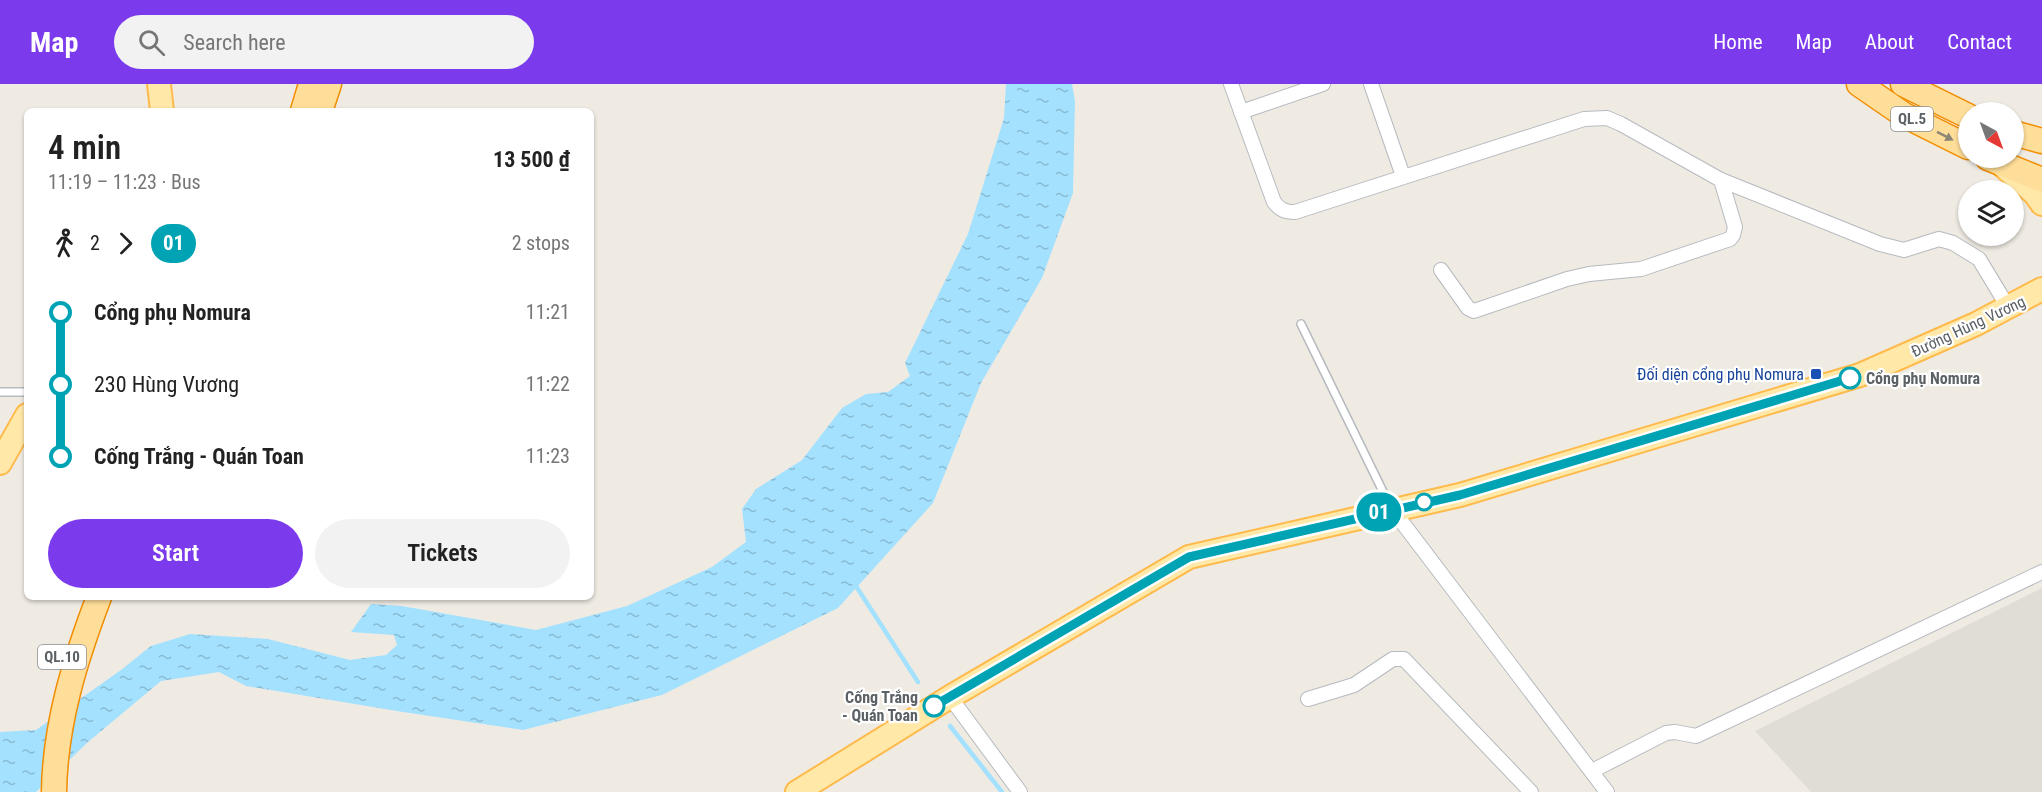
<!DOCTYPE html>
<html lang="en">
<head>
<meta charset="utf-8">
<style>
	:root { --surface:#fff; --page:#f2f2f2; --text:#222; --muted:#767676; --accent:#7c3aed }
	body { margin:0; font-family:"Roboto Condensed",sans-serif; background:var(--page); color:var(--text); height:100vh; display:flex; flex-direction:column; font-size:22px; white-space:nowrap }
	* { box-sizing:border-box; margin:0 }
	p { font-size:20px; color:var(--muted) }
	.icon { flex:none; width:33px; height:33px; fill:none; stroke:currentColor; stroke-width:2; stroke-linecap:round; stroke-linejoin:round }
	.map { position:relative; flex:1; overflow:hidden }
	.side { position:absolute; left:24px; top:24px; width:570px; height:492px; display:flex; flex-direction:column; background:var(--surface); border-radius:9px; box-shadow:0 2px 4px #0004 }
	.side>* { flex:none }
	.badge { padding:0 12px; border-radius:20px; font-size:21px; line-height:39px }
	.needle { width:39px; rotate:139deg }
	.tools { position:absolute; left:1958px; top:18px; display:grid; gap:12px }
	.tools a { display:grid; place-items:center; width:66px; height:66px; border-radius:50%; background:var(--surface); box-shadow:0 2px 4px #0004; font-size:30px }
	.map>.badge { position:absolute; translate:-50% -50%; box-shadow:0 0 0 3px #fff }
	.legs { display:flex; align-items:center; gap:9px; height:66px; padding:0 24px; font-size:20px }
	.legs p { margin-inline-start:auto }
	.head { display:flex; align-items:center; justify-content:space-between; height:102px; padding:0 24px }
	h1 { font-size:33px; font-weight:600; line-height:45px }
	.primary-button { display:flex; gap:12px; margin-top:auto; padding:12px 24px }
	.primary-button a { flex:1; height:69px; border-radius:36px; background:var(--accent); color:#fff; font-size:24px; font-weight:600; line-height:69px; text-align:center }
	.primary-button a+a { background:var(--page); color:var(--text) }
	ul { padding:0 24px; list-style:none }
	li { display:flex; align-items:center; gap:21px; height:72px; font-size:22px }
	li i { display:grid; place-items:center; width:9px; height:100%; margin:0 8px; background:currentColor }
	li i::after { content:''; width:15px; height:15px; margin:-8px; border:4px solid; border-radius:50%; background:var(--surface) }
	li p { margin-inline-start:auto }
	li:first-child i { background:linear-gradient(#0000 50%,currentColor 0) }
	li:last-child i { background:linear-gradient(currentColor 50%,#0000 0) }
	header { display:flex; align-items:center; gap:36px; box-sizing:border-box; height:84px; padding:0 30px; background:var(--accent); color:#fff }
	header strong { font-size:28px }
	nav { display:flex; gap:33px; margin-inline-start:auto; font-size:21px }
	.search { width:420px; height:54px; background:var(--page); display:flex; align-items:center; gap:15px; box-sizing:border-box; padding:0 21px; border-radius:33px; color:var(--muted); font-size:22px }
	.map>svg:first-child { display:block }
	.industrial { fill:#e0ddd7 }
	.water { fill:url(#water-ripples) }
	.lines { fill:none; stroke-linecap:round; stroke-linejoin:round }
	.stream { stroke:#a3e1ff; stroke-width:4.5 }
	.service-casing { stroke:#b6babf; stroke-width:10 }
	.minor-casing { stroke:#b6babf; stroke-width:16 }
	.primary-casing { stroke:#ffba4c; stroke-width:26 }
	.trunk-casing { stroke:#f28d00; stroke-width:27 }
	.service { stroke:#fff; stroke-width:7 }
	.minor { stroke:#fff; stroke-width:14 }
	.primary { stroke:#ffe8a8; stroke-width:22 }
	.trunk { stroke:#ffde99; stroke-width:24 }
	.oneway { fill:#8c8675 }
	.line-1-casing { stroke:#fff; stroke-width:14 }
	.line-1 { stroke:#00a3b4; stroke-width:9 }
	.transit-dot { fill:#1a4fb4; stroke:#fff; stroke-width:2 }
	.stop-1-dot { fill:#fff; stroke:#00a3b4; stroke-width:3 }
	.labels { text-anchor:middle; stroke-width:4.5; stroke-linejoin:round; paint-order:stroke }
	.shield { fill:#fff; stroke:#8c9093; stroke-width:1.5 }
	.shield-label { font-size:15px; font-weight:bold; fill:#5b6165 }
	.street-label { font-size:16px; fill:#5b6165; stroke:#fff }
	.transit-label { font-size:16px; fill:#164399; stroke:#fff; text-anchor:end }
	.stop-label { font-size:16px; font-weight:bold; fill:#5b6165; stroke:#fff; text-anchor:start }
</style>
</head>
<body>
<header>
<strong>Map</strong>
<div class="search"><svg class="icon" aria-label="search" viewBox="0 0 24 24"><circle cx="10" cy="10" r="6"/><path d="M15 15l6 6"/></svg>Search here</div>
<nav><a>Home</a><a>Map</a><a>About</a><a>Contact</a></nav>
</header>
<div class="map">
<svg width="2042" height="708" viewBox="0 0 2042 708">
	<defs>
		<pattern id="water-ripples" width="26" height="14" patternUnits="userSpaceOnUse" patternTransform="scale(1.5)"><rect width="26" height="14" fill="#a3e1ff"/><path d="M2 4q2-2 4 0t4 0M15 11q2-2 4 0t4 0" fill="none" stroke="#88bad2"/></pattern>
	</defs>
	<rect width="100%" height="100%" fill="#efebe3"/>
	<polygon class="industrial" points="2042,504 2042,708 1811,708 1755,647"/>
	<polygon class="water" points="1006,0 1072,0 1075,17 1073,109 1042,194 981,299 933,419 838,524 662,611 523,646 403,628 246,602 219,588 161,597 88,658 36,708 0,708 0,648 36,646 121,586 151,562 190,550 268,555 350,576 386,571 397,561 394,551 351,548 371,520 402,522 536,546 627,522 712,483 746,458 742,425 756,405 802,376 842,324 866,310 888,308 910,292 905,279 968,150 1004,34"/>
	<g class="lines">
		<g class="stream">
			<polyline points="854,499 918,598"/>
			<polyline points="950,642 1002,708"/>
		</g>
		<g class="service-casing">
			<g id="service">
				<polyline points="1301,240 1391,424"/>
				<polyline points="0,308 27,308"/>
			</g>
		</g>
		<g class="minor-casing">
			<g id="minor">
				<path d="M1231,0l43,118c6,8 11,10 21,10l289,-93 23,-1 14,6 100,56 159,64 24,6 35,-11 14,4 26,16 29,48"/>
				<polyline points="1371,0 1403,92"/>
				<polyline points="1241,28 1323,0"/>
				<polyline points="1441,186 1468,224 1474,227 1567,195 1589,190 1641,185 1730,155 1733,151 1735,143 1721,96"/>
				<polyline points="1392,425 1607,708"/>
				<polyline points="950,613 1020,708"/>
				<polyline points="1308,615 1354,601 1393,575 1404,575 1531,708"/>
				<polyline points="1592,687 1666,649 1675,648 1696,652 2042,488"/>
			</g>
		</g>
		<g class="primary-casing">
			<g id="primary">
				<polyline points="159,0 162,27"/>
				<polyline points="2003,82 2035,110 2042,120"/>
				<polyline points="0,379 27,331"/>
				<polyline points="797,708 950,613 1189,473 1460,411 1860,291 1976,240 2042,205"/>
			</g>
		</g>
		<g class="trunk-casing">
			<g id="trunk">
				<polyline points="1859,0 1904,31 1968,63"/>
				<polyline points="1903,0 1968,32"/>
				<polyline points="303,27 311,0"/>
				<polyline points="320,27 329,0"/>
				<polyline points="2013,49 2042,57"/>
				<polyline points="1988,74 2042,96"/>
				<path d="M54,708c1,-68 21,-132 45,-195"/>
			</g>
		</g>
		<use href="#service" class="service"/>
		<use href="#minor" class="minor"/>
		<use href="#primary" class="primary"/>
		<use href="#trunk" class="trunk"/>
	</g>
	<defs><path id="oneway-solid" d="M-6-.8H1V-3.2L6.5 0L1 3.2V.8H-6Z" transform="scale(1.5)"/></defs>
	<use class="oneway" href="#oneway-solid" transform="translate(1945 52) rotate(27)"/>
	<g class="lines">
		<g class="line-1-casing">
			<polyline id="line-1" points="934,622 1189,473 1460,411 1850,294"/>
		</g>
		<use href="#line-1" class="line-1"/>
	</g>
	<rect class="transit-dot" x="1810" y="284" width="12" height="12" rx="3"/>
	<g class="stop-1-dot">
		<circle cx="1850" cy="294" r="10"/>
		<circle cx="1424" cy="418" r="8"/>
		<circle cx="934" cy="622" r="10"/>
	</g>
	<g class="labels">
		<g class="shield">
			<rect x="1891" y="23" width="42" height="24" rx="4.5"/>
			<rect x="38" y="561" width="48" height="24" rx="4.5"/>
		</g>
		<g class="shield-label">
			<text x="1912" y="40">QL.5</text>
			<text x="62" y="578">QL.10</text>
		</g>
		<g class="street-label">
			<text transform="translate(1968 242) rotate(-25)" y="6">Đường Hùng Vương</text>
		</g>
		<g class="transit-label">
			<text x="1804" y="296">Đối diện cổng phụ Nomura</text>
		</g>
		<g class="stop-label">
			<text x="1866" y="300">Cổng phụ Nomura</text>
			<text x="918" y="619" text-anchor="end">Cống Trắng<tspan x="918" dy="18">- Quán Toan</tspan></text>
		</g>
	</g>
</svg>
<div class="tools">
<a><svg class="needle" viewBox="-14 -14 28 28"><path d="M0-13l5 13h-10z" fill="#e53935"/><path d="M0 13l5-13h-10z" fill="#767676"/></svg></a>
<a><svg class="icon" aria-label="layers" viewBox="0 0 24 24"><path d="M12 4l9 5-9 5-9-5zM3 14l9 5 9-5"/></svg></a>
</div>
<b class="badge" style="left:1379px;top:428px;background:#00a3b4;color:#fff">01</b>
<section class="side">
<div class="head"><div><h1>4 min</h1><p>11:19 – 11:23 · Bus</p></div><b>13 500 ₫</b></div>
<div class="legs"><svg class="icon" aria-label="walk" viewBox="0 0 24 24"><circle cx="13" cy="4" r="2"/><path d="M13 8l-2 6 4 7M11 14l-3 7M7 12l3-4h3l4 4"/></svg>2<svg class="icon" aria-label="forward" viewBox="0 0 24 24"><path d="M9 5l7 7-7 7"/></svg><b class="badge" style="background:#00a3b4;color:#fff">01</b><p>2 stops</p></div>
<ul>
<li><i style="color:#00a3b4"></i><b>Cổng phụ Nomura</b><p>11:21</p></li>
<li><i style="color:#00a3b4"></i><span>230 Hùng Vương</span><p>11:22</p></li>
<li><i style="color:#00a3b4"></i><b>Cống Trắng - Quán Toan</b><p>11:23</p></li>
</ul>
<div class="primary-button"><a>Start</a><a>Tickets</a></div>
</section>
</div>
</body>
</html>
